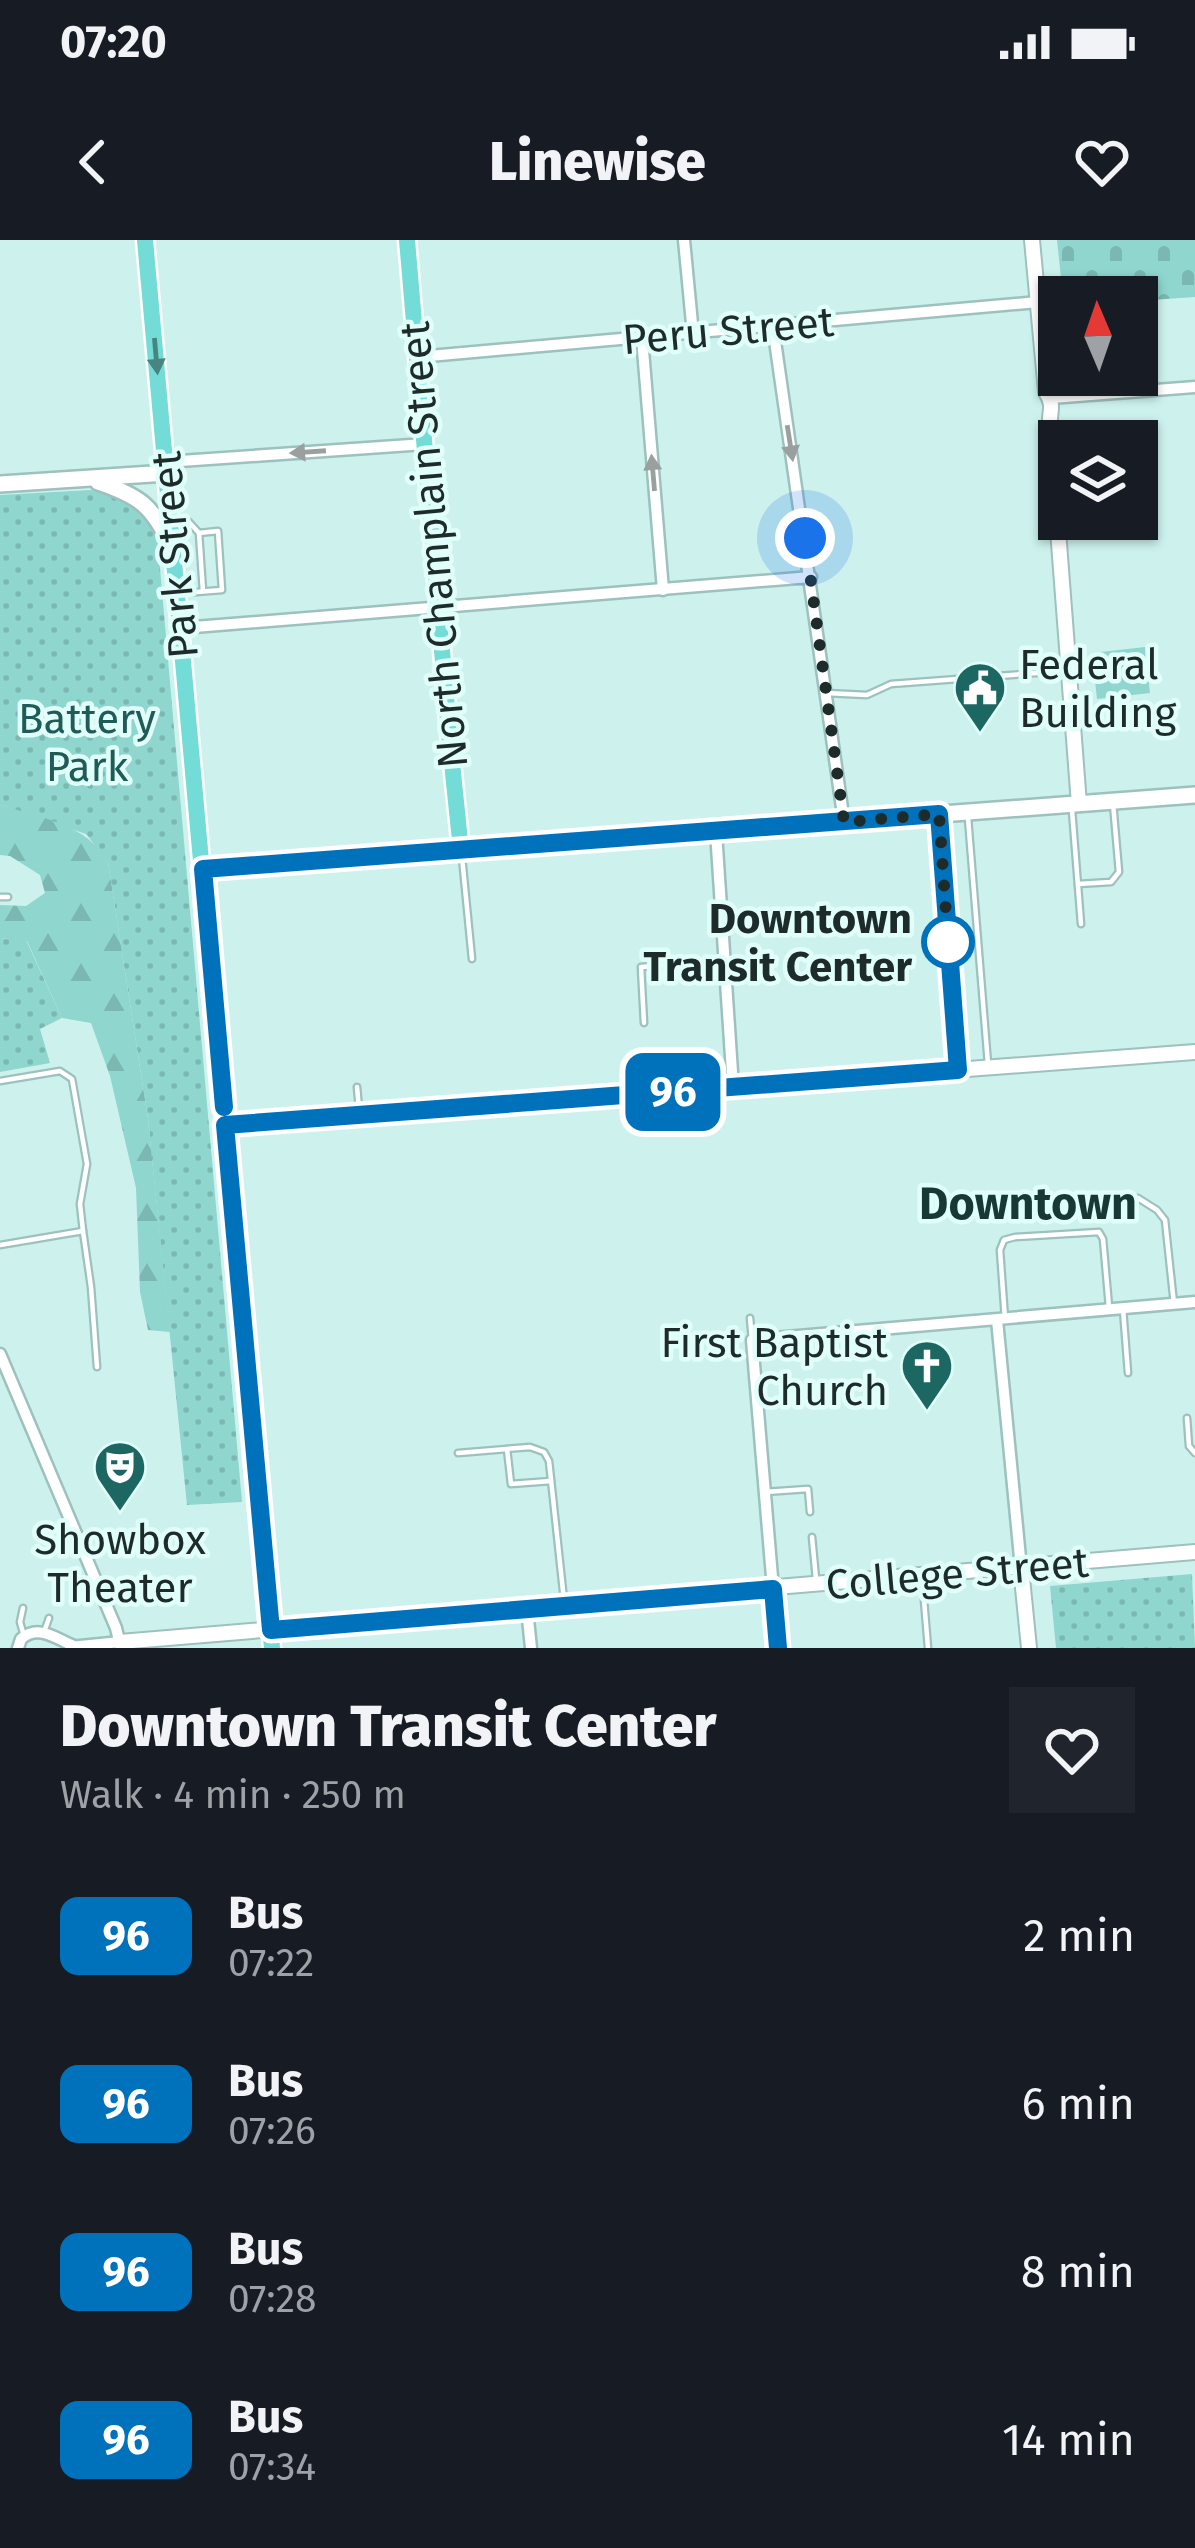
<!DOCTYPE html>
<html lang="en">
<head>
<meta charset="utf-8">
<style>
	:root { --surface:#171b24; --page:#20242c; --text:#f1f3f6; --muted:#9ea1a6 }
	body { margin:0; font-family:"Fira Sans",sans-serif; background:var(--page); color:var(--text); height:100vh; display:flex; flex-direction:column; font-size:45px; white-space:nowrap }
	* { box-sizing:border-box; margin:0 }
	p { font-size:39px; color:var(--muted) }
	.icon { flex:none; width:66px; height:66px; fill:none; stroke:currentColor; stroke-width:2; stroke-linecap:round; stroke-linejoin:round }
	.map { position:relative; height:1408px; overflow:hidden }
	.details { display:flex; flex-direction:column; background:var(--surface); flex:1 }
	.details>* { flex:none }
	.badge { padding:0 24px; border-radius:18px; font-size:42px; line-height:78px }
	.needle { width:78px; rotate:358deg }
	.tools { position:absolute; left:1038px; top:36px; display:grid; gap:24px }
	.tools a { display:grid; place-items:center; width:120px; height:120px; border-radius:0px; background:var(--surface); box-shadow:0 3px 9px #0004; font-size:60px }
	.you { position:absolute; width:60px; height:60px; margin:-30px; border:9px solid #fff; border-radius:50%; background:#1a73e8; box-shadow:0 0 0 18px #1a73e833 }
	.map>.badge { position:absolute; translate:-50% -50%; box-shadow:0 0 0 6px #fff }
	.round { display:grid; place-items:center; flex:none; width:126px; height:126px; border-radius:0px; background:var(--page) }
	.overview { display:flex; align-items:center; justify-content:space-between; height:204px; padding:0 60px }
	h1 { font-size:57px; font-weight:800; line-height:90px }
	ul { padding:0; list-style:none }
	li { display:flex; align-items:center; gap:36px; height:168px; padding:0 60px }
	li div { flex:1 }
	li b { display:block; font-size:45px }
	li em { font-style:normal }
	li .badge { min-width:132px; font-weight:700; text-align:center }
	.status { display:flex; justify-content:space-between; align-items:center; height:84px; padding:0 60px; background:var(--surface); direction:ltr }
	.status svg { height:33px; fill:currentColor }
	header { display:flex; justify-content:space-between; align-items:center; height:156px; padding:0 60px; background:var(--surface); font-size:54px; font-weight:800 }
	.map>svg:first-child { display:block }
	.grass { fill:url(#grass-dots) }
	.forest { fill:url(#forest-firs) }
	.cemetery { fill:url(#cemetery-stones) }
	.garden { fill:#8fd6cf }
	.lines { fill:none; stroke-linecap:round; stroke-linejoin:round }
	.service-casing { stroke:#9dc1bd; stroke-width:9 }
	.minor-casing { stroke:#9dc1bd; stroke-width:15 }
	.tertiary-casing { stroke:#9dc1bd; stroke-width:18 }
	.secondary-casing { stroke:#9dc1bd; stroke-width:20 }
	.primary-casing { stroke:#fff; stroke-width:21 }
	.service { stroke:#fff; stroke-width:4.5 }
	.minor { stroke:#fff; stroke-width:10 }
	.tertiary { stroke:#fff; stroke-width:14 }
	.secondary { stroke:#fff; stroke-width:15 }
	.primary { stroke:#73dcd6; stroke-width:16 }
	.oneway { fill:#488480 }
	.oneway2 { fill:#99a09f }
	.line-casing { stroke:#fff; stroke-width:27 }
	.line { stroke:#0072bc; stroke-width:18 }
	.walk { stroke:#1d2b2a; stroke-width:12; stroke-dasharray:0 21.6 }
	.stop-dot { fill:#fff; stroke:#0072bc; stroke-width:6 }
	.labels { text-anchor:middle; stroke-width:9; stroke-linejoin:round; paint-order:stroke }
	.street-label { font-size:42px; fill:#1d2b2a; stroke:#e0fefa }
	.poi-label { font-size:42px; fill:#1d2b2a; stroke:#e0fefa; text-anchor:start }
	.park-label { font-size:42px; fill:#1f5b57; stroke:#e0fefa }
	.stop-label { font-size:42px; font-weight:bold; fill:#1d2b2a; stroke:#e0fefa; text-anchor:end }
	.neighbourhood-label { font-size:45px; font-weight:bold; fill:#173835; stroke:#e0fefa }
</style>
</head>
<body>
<div class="status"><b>07:20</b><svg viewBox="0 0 49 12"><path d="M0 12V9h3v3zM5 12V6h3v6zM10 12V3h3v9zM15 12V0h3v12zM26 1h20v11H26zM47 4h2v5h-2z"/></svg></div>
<header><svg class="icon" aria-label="back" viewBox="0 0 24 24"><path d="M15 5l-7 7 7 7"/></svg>Linewise<svg class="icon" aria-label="heart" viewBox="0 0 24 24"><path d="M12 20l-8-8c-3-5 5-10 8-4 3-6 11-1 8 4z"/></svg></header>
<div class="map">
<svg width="1195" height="1408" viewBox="0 0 1195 1408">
	<defs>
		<pattern id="grass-dots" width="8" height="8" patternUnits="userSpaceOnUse" patternTransform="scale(3)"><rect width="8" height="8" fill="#8fd6cf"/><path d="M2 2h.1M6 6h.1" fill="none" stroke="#7bb8b2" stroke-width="1.8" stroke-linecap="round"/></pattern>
		<pattern id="forest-firs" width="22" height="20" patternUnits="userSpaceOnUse" patternTransform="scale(3)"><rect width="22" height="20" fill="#8fd6cf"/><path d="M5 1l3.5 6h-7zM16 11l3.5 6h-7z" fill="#7bb8b2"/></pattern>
		<pattern id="cemetery-stones" width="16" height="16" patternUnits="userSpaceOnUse" patternTransform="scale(3)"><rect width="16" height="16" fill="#8fd6cf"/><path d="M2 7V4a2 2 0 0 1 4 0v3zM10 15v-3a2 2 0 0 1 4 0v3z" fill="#7bb8b2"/></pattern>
	</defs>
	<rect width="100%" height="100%" fill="#cdf2ee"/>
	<g class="grass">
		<path d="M90,250c32,3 54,14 67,44l85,968 -55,3 -39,-386 -40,-257 -22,-28 -86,-29v-310z"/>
		<polygon points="0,698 26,700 62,778 40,789 50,823 0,832"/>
		<polygon points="1192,1334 1195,1408 1056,1408 1050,1346"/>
	</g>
	<path class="forest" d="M0,565c38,12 88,19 108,57l40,257 22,213 -22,-2 -8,-38 -4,-104 -26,-112 -19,-53 -29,-5 -35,-77 -27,-3v-33l26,1 19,-13 -5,-18 -30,-19 -10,-1z"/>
	<polygon class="cemetery" points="1057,0 1195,0 1195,57 1137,61 1137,57 1063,57"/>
	<polygon class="garden" points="1145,407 1150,453 1097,459 1092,413"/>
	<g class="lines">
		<g class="service-casing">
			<g id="service">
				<polyline points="175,281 188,281 199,293 218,291 222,350 184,353"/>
				<polyline points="199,293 203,351"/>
				<polyline points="826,453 867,455 891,444 1063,431"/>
				<polyline points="1072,570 1081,684"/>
				<polyline points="939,578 958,824"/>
				<polyline points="968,578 988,824"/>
				<polyline points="462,617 472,719"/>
				<polyline points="1078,644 1111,642 1119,632 1113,563"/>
				<polyline points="0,657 8,657"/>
				<polyline points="644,783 641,727 725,721"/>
				<polyline points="0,841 60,831 72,839 87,924 80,964 83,991"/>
				<polyline points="357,847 359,869"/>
				<polyline points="1138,958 1157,970 1165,980 1174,1064"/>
				<polyline points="0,1005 83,991 91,1047 97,1127"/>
				<polyline points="1123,1069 1128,1133"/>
				<polyline points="750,1078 752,1100"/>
				<polyline points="1005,1079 1000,1010 1004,1000 1015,997 1099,992 1103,999 1109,1067"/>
				<polyline points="1187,1178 1189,1206 1195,1213"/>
				<polyline points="507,1209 511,1244 551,1241"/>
				<polyline points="458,1213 530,1207 544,1212 549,1221 564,1360"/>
				<polyline points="765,1252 808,1249 810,1272"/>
				<polyline points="812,1297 816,1339"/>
				<polyline points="922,1336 928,1408"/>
				<polyline points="23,1368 20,1382 24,1396"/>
				<polyline points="44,1392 49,1378"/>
			</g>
		</g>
		<g class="minor-casing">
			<g id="minor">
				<polyline points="684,0 693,94"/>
				<polyline points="773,87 844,582"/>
				<polyline points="642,98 663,350"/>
				<polyline points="418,117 1038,62"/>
				<polyline points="1051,158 1195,147"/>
				<polyline points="166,222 425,204"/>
				<polyline points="182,388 811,337"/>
				<polyline points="716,592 733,847"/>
				<polyline points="997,1080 1021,1328"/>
				<polyline points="0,1114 116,1388 120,1405"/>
				<polyline points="773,1349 752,1100 1195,1062"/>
				<polyline points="527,1369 531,1408"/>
				<polyline points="70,1407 120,1402"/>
				<path d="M18,1408l3,-9c17,-15 34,-1 51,6"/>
			</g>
		</g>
		<g class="tertiary-casing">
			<g id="tertiary">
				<path d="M1032,0l14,152c9,15 3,18 4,34l29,378"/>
				<polyline points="225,885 1195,812"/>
				<polyline points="1021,1328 1029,1408"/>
				<polyline points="773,1349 778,1408"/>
				<polyline points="120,1402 1195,1312"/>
			</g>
		</g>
		<g class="secondary-casing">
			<g id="secondary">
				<path d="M98,242c41,14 54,23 73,63"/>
				<polyline points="0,244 167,233"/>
				<polyline points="461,610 1195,555"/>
			</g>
		</g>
		<g class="primary-casing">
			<g id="primary">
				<polyline points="145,0 272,1408"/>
				<polyline points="203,629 461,610 450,504 407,0"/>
			</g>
		</g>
		<use href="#service" class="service"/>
		<use href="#minor" class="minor"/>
		<use href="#tertiary" class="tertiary"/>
		<use href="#secondary" class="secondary"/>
		<use href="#primary" class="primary"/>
	</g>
	<defs><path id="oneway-solid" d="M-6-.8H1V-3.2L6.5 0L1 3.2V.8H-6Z" transform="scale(3)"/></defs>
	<use class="oneway" href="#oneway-solid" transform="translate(156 116) rotate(85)"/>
	<g class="oneway2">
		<use href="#oneway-solid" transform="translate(790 203) rotate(81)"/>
		<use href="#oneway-solid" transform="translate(308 212) rotate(176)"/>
		<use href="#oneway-solid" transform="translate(653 233) rotate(-95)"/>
	</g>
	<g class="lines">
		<g class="line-casing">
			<polyline id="line" points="224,867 203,629 939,574 958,830 225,885 271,1390 773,1349 778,1408"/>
		</g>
		<use href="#line" class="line"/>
		<polyline class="walk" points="805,298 844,582 939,574 948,702"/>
	</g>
	<defs>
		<g id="civic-pin" transform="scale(2.7)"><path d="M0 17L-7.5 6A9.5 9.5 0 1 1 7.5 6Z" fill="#1c6762" stroke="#e0fefa"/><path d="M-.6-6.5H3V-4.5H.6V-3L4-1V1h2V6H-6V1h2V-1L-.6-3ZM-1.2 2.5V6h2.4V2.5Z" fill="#fff"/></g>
		<g id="church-pin" transform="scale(2.7)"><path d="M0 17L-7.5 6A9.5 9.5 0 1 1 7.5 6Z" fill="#1c6762" stroke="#e0fefa"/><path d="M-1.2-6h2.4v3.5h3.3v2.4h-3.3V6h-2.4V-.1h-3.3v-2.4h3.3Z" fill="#fff"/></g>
		<g id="theatre-pin" transform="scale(2.7)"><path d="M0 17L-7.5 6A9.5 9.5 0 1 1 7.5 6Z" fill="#1c6762" stroke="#e0fefa"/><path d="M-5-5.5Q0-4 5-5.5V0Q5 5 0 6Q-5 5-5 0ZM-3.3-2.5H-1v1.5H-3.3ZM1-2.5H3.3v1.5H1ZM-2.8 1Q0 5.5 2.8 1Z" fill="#fff"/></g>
	</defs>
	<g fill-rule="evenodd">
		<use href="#civic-pin" x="980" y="448"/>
		<use href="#church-pin" x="927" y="1126"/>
		<use href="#theatre-pin" x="120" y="1227"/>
	</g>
	<circle class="stop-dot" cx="948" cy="702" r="24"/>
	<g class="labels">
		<g class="street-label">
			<text transform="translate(728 90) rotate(-5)" y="15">Peru Street</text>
			<text transform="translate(433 305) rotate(-95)" y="15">North Champlain Street</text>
			<text transform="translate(174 315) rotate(-95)" y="15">Park Street</text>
			<text transform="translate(957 1333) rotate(-5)" y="15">College Street</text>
		</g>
		<g class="poi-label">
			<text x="1019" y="439">Federal<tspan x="1019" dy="48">Building</tspan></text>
			<text x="888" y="1117" text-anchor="end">First Baptist<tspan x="888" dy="48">Church</tspan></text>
			<text x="120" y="1314" text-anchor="middle">Showbox<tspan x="120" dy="48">Theater</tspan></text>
		</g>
		<g class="park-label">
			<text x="87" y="493">Battery<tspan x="87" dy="48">Park</tspan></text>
		</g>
		<g class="stop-label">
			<text x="912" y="693">Downtown<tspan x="912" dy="48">Transit Center</tspan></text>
		</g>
		<g class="neighbourhood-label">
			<text x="1028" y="979">Downtown</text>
		</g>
	</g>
</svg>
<div class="tools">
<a><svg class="needle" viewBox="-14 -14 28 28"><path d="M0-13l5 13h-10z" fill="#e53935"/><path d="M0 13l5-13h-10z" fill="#9ea1a6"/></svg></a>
<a><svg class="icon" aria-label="layers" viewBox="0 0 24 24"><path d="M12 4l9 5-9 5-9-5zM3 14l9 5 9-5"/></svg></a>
</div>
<div class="you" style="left:805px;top:298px"></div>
<b class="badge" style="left:673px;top:852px;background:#0072bc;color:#fff">96</b>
</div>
<section class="details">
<div class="overview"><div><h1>Downtown Transit Center</h1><p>Walk · 4 min · 250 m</p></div><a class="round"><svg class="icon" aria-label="heart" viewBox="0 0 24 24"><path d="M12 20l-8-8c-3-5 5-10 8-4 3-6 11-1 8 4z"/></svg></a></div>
<ul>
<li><span class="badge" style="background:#0072bc;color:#fff">96</span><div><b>Bus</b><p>07:22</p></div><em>2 min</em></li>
<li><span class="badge" style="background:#0072bc;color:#fff">96</span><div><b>Bus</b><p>07:26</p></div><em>6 min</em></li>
<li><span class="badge" style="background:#0072bc;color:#fff">96</span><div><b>Bus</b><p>07:28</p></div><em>8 min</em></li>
<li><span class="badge" style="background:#0072bc;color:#fff">96</span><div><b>Bus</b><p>07:34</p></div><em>14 min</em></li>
</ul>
</section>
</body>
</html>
